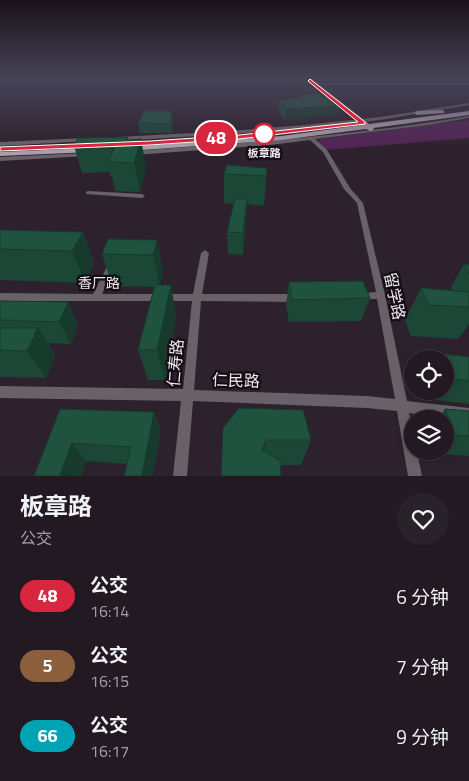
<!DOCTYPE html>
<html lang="zh">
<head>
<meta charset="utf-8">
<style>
	:root { --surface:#221922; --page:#2a222a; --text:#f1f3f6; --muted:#a2a0a5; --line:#3f3840 }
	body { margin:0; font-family:"Titillium Web","Noto Sans SC",sans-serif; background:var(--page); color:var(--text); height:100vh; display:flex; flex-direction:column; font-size:19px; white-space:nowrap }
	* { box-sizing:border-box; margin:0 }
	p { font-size:16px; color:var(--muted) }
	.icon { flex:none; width:28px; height:28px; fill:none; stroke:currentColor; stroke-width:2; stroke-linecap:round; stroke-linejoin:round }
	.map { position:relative; height:476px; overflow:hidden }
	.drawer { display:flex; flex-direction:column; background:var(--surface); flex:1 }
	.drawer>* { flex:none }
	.badge { padding:0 10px; border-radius:16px; font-size:18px; line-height:32px }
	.buttons { position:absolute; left:404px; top:350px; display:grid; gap:10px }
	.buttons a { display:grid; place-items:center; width:50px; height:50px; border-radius:50%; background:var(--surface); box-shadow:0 2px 8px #0003,0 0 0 1px var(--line); font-size:25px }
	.map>.badge { position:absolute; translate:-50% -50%; box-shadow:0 0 0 2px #fff }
	.round { display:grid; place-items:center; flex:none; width:52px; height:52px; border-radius:26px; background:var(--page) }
	.overview { display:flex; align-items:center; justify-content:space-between; height:85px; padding:0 20px }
	h1 { font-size:24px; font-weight:700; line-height:38px }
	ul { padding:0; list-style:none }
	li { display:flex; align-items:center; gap:15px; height:70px; padding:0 20px }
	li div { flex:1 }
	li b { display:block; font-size:19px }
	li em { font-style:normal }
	li .badge { min-width:55px; font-weight:700; text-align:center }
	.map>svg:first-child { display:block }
	.green { fill:#522555 }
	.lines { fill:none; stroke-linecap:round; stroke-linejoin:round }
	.minor { fill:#686268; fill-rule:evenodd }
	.major { fill:#ab9eab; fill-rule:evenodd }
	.wall { fill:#1c4736 }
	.shaded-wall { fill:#163a2c }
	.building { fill:#20533f; stroke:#163a2c }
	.line { fill:#d7263d; stroke:#fff }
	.stop-dot { fill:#fff; stroke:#d7263d; stroke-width:2.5 }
	.labels { text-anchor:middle; stroke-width:4.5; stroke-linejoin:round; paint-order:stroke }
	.far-stop-label { font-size:11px; font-weight:bold; fill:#f0e8f0; stroke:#120d12 }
	.street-label { font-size:14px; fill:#f0e8f0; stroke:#120d12 }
	.near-street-label { font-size:16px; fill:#f0e8f0; stroke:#120d12 }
</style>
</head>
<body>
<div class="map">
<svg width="469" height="476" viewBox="0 0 469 476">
	<rect width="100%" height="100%" fill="#2d212d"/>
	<polygon class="green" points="469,120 469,138 326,150 318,142 320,139"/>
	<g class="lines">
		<g class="minor">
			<polygon points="313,83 469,83 469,85 314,85"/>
			<polygon points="469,103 469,105 380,120 305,128 230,134 118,141 115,139 118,137 230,131 305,125 380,117"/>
			<path d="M469,116v2l-40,7 -114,14 12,11 23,38 13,15 22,92 22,106 62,7v12l-60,-7 3,17v21h5l5,25h-14l-11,-65 -30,-3 -174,-7 -6,75h-14l8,-75 -181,-3v-12l183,3 9,-88h-192v-8l93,1 16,-31h6l1,2 -14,29h91l8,-41 4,-3 4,3 -7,41h94l3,2 1,2 -1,2 -3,2 -95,-1 -7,89 173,6 28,3 -18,-100h-17l-3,-1 -1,-2 1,-2 19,-2 -19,-89 -13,-14 -21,-37 -13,-12 -40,5 -136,10 -3,-2 3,-2c112,-8 224,-16 335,-35z"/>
			<polygon points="87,138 90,140 89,141 0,146 0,142"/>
			<polygon points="85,153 88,155 87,156 0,161 0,157"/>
			<polygon points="88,191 142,194 145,196 142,198 86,194 86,192"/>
		</g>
		<g class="major">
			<polygon points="308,80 313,80 369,124 469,111 469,115 373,128 374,129 371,131 366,129 281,140 128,151 124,149 128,147 239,139 215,135 215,133 217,132 241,136 242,137 239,139 281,136 362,125"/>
			<polygon points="442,110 444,111 444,113 417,115 414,113 417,111"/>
			<polygon points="89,148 92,148 92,152 0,156 0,152"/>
		</g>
	</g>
	<g class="wall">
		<polygon points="299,95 323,97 340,105 338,115 285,120 278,110 278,100 299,98"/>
		<polygon points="173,120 172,133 139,133 138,123"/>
		<polygon points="128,137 128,140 146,167 140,192 115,191 112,176 110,176 109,172 82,173 74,146"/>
		<polygon points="267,168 264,206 247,204 246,221 243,255 228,254 227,232 234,204 224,203 224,174"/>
		<polygon points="0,230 83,232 94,263 85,283 0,280"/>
		<polygon points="157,240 163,271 160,285 171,285 176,317 165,380 148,380 138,350 154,287 112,286 102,254"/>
		<polygon points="464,264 469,265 469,324 458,339 411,336 405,320 421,288 452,290 451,287"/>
		<polygon points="289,282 370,298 361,321 289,322 286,305"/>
		<polygon points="0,301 78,325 71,344 48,343 55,356 46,378 0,377"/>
		<polygon points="435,353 469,357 469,404 427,399 425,391 445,391 445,359 431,359"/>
		<polygon points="239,408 311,440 301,465 280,465 221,476"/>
		<polygon points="60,409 154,412 161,431 127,464 86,461 81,476"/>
		<polygon points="445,409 469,411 469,456 435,453 435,451 445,451 445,419 437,419"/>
	</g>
	<g class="shaded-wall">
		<polygon points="340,105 338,115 285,120 286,109"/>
		<polygon points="172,111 173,120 172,133 171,124"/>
		<polygon points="141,139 146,167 140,192 134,163"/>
		<polygon points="247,199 246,221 243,255 243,233"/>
		<polygon points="83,232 94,263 85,283 72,251"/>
		<polygon points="157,240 163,271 160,287 153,255"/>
		<polygon points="171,285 176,317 165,380 157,350"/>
		<polygon points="68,302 78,325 71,344 59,322"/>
		<polygon points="38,328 55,356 46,378 27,351"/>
		<polygon points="154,412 161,431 153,476 142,476"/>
		<polygon points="266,440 262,465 262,450"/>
		<polygon points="72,443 86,461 81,476 61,476 60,475"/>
	</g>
	<g class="building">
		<polygon points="318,93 323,97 330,96 340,105 286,109 278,100 302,98 299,95"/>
		<polygon points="144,111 172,111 171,124 138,123"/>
		<polygon points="128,137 127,140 141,139 134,163 108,162 114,148 103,149 104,145 74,146 78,138"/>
		<polygon points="227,165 267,168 266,176 224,174"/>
		<polygon points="235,198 247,199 243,233 227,232"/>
		<polygon points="0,230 83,232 72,251 0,249"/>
		<polygon points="108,239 157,240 153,255 102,254"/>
		<polygon points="464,264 469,265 469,274"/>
		<polygon points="363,281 370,298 292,300 289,282"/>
		<polygon points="155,285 171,285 157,350 138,350"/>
		<polygon points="421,288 469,292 469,307 429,305"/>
		<polygon points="0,301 68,302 59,322 0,320"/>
		<polygon points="0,328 38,328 27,351 0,350"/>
		<polygon points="435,353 469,357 469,381 445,378 445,359 437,359"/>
		<polygon points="239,408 303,410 311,440 266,440 262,450 280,460 281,476 221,476 223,428"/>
		<polygon points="60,409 154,412 142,476 124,476 131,447 72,443 60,475 72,476 34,476"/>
		<polygon points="445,409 469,411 469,436 455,435"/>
	</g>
	<linearGradient id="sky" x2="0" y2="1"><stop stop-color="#191219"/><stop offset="0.54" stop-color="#464357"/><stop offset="1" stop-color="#464357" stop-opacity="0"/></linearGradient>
	<rect width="469" height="147" fill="url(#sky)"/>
	<polygon class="line" points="310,79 365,122 365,124 239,139 150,145 0,151 0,147 150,141 239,135 358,122 308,81"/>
	<circle class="stop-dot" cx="264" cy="134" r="10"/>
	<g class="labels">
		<g class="far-stop-label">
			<text x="264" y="157">板章路</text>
		</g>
		<g class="street-label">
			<text x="99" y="288">香厂路</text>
		</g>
		<g class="near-street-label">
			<text transform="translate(395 296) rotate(78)" y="6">留学路</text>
			<text transform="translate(175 363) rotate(-85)" y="6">仁寿路</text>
			<text transform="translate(236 380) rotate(2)" y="6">仁民路</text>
		</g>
	</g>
</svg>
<div class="buttons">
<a><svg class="icon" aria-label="locate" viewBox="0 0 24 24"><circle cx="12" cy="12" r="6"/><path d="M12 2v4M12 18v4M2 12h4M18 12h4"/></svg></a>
<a><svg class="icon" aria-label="layers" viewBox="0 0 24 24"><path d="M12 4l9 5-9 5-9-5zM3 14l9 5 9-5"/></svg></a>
</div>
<b class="badge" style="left:216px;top:138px;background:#d7263d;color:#fff">48</b>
</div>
<section class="drawer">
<div class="overview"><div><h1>板章路</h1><p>公交</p></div><a class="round"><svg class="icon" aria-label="heart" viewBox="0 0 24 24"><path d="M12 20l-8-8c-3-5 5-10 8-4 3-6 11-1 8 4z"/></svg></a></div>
<ul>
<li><span class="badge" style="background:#d7263d;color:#fff">48</span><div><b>公交</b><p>16:14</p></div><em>6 分钟</em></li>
<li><span class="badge" style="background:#8b5e3c;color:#fff">5</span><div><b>公交</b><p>16:15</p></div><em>7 分钟</em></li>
<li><span class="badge" style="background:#00a3b4;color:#fff">66</span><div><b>公交</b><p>16:17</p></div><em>9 分钟</em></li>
</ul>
</section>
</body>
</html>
